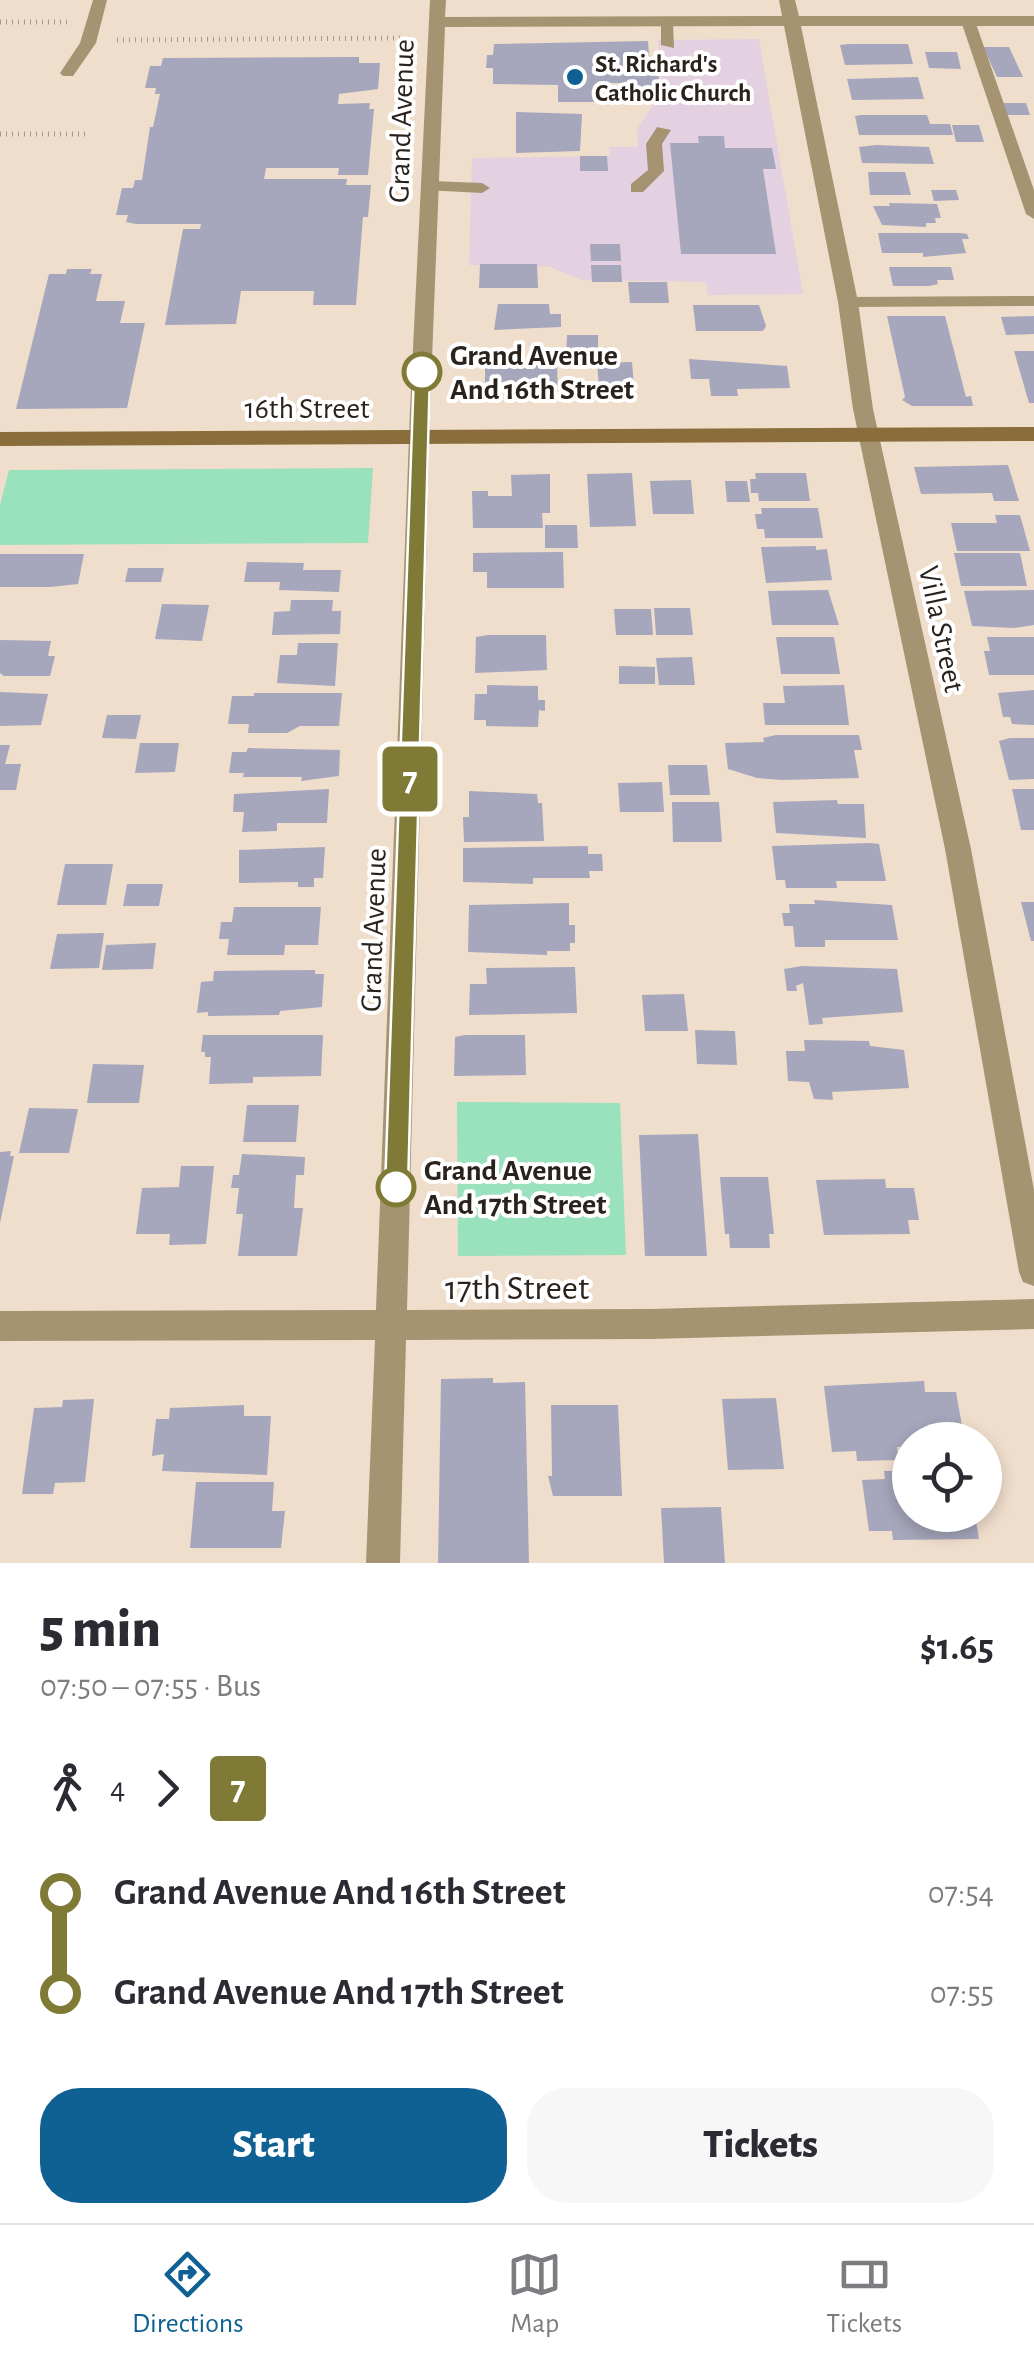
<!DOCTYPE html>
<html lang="en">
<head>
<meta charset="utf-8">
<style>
	:root { --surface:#fff; --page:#f7f7f7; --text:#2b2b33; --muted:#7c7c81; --line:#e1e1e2; --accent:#0f6193 }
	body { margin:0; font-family:"Alegreya Sans",sans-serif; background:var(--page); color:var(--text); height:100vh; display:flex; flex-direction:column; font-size:38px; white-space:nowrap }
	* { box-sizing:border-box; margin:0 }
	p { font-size:32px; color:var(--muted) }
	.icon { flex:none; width:55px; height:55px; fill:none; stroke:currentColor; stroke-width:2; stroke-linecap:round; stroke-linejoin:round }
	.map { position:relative; height:1563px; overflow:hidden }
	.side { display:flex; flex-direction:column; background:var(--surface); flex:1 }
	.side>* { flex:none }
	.badge { padding:0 20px; border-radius:8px; font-size:35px; line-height:65px }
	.tools { position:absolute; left:892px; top:1422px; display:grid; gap:20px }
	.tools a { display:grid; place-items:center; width:110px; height:110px; border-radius:50%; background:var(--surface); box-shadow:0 5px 15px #0003; font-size:50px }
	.map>.badge { position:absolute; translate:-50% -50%; box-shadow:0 0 0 5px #fff }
	.legs { display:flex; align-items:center; gap:15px; height:110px; padding:0 40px; font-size:32px }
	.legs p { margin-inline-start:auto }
	.overview { display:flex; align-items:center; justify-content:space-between; height:170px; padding:0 40px }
	h1 { font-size:55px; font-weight:800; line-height:75px }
	.button { display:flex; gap:20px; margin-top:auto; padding:20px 40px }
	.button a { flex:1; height:115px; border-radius:40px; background:var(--accent); color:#fff; font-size:40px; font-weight:800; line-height:115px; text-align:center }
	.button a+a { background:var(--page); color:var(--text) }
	ul { padding:0 40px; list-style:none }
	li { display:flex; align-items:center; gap:35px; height:100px; font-size:38px }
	li i { display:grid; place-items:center; width:15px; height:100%; margin:0 12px; background:currentColor }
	li i::after { content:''; width:25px; height:25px; margin:-12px; border:8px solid; border-radius:50%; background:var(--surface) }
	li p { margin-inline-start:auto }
	li:first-child i { background:linear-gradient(#0000 50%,currentColor 0) }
	li:last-child i { background:linear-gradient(currentColor 50%,#0000 0) }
	.dock { display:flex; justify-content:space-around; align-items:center; height:140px; border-top:2px solid var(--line); background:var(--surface); font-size:28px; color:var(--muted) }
	.dock a { display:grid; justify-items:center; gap:5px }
	.dock .on { color:var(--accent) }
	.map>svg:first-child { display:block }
	.education { fill:#e3d1e1 }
	.green { fill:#9ae1bd }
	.building { fill:#a6a6bc }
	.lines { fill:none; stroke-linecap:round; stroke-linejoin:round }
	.path { stroke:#a6988b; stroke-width:5; stroke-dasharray:1 5; stroke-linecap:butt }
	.lane { fill:#a69372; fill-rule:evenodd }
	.street { fill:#a69372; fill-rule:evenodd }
	.secondary { fill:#896d3a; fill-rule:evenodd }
	.line-1 { fill:#7f7b37; stroke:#fff; stroke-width:2.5 }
	.poi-dot { fill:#0f6193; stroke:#fff; stroke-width:4 }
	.stop-1-dot { fill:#fff; stroke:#7f7b37; stroke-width:5 }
	.labels { text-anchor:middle; stroke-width:8; stroke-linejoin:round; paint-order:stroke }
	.far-poi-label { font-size:25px; font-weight:bold; fill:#2a231d; stroke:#fff; text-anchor:start }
	.street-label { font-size:30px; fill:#2a231d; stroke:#fff }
	.stop-label { font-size:30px; font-weight:bold; fill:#2a231d; stroke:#fff; text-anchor:start }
	.near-street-label { font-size:35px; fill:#2a231d; stroke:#fff }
</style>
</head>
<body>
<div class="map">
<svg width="1034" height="1563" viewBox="0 0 1034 1563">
	<rect width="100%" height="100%" fill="#f0decc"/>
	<polygon class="education" points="759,39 803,294 708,295 706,282 581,280 550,267 469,265 472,158 610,156 609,147 638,147 637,129 658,97 662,82 658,40"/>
	<g class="green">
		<polygon points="373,468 368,543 0,545 0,505 9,470"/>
		<polygon points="457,1102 620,1103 626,1255 458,1256"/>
	</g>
	<g class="building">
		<polygon points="648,41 649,55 659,62 659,96 628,96 627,83 600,83 600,88 593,88 594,102 558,102 558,85 493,84 493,68 486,68 487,55 493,55 494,44"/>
		<polygon points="849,44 908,44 913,64 845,65 840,45"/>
		<polygon points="983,47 1009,47 1023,77 997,77"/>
		<polygon points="925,52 957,52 961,69 929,68"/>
		<polygon points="359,57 359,63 380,63 378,89 339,94 338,104 370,103 369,109 374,109 368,175 338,175 339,168 266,168 264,179 347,179 346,185 371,185 368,217 363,217 356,305 313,305 314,291 241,291 236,324 165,325 183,229 200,229 201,224 136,224 126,222 128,215 116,215 122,188 133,188 135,180 142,180 150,127 153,127 160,94 155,94 156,88 145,88 150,66 161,66 163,58 171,58"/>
		<polygon points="918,77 924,99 852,100 847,79"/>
		<polygon points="998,103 1026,103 1030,115 1002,115"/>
		<polygon points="516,112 582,114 580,151 516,153"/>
		<polygon points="861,115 927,115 930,124 950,124 953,135 859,135 855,116"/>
		<polygon points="952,125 979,125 984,142 956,142"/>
		<polygon points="698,136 724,136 725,148 772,148 776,169 763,169 776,254 681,254 670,143 699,143"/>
		<polygon points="876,145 929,147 934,164 862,163 859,147"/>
		<polygon points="580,156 607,156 608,171 580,171"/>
		<polygon points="868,172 905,172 911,195 870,195"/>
		<polygon points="931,190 956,190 959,200 934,201"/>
		<polygon points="889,203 937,204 941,218 935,218 936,223 926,223 926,227 882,225 873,206 890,206"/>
		<polygon points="878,233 960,233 967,234 969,239 962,239 966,253 923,257 923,253 882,253"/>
		<polygon points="590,244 620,244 621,261 591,261"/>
		<polygon points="480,264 537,264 538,288 479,288"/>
		<polygon points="591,265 621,265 622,282 592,282"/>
		<polygon points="889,267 951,267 954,280 937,280 938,284 929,286 893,286"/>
		<polygon points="67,269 92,269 90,274 102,274 96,301 125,301 120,323 145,323 127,408 16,409 49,274 66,274"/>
		<polygon points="628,282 667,282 669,303 630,303"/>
		<polygon points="498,304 549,304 550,314 561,314 561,327 494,330"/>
		<polygon points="693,305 759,305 766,326 763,331 696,331"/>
		<polygon points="887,316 945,316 966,397 971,396 973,406 912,406 902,400 905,397"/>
		<polygon points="1034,316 1034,334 1006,335 1001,317"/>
		<polygon points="567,335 598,335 598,358 566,358"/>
		<polygon points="1014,351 1034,351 1034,403 1029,403"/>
		<polygon points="689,359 787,366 790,388 737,389 738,396 711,396 709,379 691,379"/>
		<polygon points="632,362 634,387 599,387 597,363"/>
		<polygon points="504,363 557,363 558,397 526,397 526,391 489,389 485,384 485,366 504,366"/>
		<polygon points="1008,465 1019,501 994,501 992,493 921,494 914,467"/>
		<polygon points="632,473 636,526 590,527 587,474"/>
		<polygon points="755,473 806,473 810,501 759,501 758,493 751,493 750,479 756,479"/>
		<polygon points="550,474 550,513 542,513 543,528 473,528 472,491 488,491 488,496 512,496 511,475"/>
		<polygon points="691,480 694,514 653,514 650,481"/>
		<polygon points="725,481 747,481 750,502 727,502"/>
		<polygon points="761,508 818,508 823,538 765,538 764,529 757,529 755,514 762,514"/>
		<polygon points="995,515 1020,515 1030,551 957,551 951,523 997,523"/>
		<polygon points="545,525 577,525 578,548 545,548"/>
		<polygon points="816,546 816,550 827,549 832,580 766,583 761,547"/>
		<polygon points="563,552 564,588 487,588 487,572 473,572 473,553"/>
		<polygon points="954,553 1020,553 1027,586 961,586"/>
		<polygon points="0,554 84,554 78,584 51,587 0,587"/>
		<polygon points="247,562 304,563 303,570 341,570 339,592 279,590 280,582 244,582"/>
		<polygon points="128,568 164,568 161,582 125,582"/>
		<polygon points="828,590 839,625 772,625 768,591"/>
		<polygon points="1034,590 1034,625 1014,628 972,626 964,591"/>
		<polygon points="291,600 333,600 332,611 341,611 340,634 272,635 274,612 290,611"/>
		<polygon points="162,604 209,605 202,641 155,639"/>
		<polygon points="654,608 690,608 693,635 656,635"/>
		<polygon points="614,609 651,609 653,635 616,635"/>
		<polygon points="488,635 546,635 547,670 475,673 476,637"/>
		<polygon points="776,637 834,637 840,674 781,674"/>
		<polygon points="987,637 1034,637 1034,675 989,675 984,651 990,651"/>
		<polygon points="0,640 51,641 48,656 55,656 50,676 4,676 0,673"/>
		<polygon points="298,643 338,643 335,686 277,683 280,655 297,655"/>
		<polygon points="692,657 695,685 659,685 656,658"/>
		<polygon points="619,666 655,667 655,684 619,684"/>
		<polygon points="487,685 538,686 538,700 545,700 545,711 539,710 538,727 486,726 486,720 474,720 475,694 487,694"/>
		<polygon points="844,685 849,725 765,725 763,703 785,703 783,686"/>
		<polygon points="1034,690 1034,725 1012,724 1010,717 1003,717 998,693"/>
		<polygon points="0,692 48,694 41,725 0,726"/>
		<polygon points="254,693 342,693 339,726 300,726 287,733 248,733 249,724 228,724 232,696 254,696"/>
		<polygon points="107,715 141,715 136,739 102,738"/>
		<polygon points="776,735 859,735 862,750 854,750 859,778 782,780 757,778 728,769 725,743 764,742 763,738"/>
		<polygon points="1010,738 1034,738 1034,779 1009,780 999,741"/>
		<polygon points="140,743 179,743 175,772 135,773"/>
		<polygon points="0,745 10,745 5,764 21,764 16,790 0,790"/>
		<polygon points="248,748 340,750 339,776 301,781 302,777 243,777 244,773 229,773 232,752 246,752"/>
		<polygon points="668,765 707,765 710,795 670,795"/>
		<polygon points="662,782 664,812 620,812 618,783"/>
		<polygon points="329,789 327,823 277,823 277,831 242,832 244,812 233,812 234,794"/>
		<polygon points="1012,789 1034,789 1034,830 1021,830"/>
		<polygon points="469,791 537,794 538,803 542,803 544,841 464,842 463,817 469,817"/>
		<polygon points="837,800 838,804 864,804 866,838 776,833 773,802"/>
		<polygon points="672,802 719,802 722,842 673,842"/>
		<polygon points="870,843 879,844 886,881 836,881 837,888 786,888 785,880 776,880 772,846"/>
		<polygon points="588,846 588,854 602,854 603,871 589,871 590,878 533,878 533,884 463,882 463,848"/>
		<polygon points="325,847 323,878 314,878 314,887 298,887 298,882 239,883 239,850"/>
		<polygon points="65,864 113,864 106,905 57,905"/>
		<polygon points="127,884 163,884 159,906 123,906"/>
		<polygon points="814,900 892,905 898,940 825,940 825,947 795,947 793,926 784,926 782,913 790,913 789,904 815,904"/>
		<polygon points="1021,902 1034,902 1034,941 1031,941"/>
		<polygon points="569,903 569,925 575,925 575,943 570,943 570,951 547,951 547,955 468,952 469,905"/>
		<polygon points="234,907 321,907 318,945 285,945 284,955 227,955 229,939 219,939 221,922 232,922"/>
		<polygon points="104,933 99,968 50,969 57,934"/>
		<polygon points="156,943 153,969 102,970 106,945"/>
		<polygon points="802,966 897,969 903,1012 822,1018 823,1024 809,1025 803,983 796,986 797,991 787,991 784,969"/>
		<polygon points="575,967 577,1013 469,1015 470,984 487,984 486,968"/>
		<polygon points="315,970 315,974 324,974 322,1007 280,1011 279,1015 208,1016 208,1012 197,1013 201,982 213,981 214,971"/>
		<polygon points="684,994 688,1031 645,1031 642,995"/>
		<polygon points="695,1030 735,1031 737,1065 697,1064"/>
		<polygon points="203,1035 323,1035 321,1076 253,1077 253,1083 209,1084 211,1057 205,1057 205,1052 201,1052"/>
		<polygon points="465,1035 525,1035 526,1075 454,1076 455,1037"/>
		<polygon points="804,1040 869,1041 870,1046 904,1050 909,1088 832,1092 833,1100 814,1099 809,1082 788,1081 786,1051 805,1051"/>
		<polygon points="93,1064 144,1065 139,1103 87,1103"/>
		<polygon points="247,1105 299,1105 296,1142 243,1142"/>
		<polygon points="29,1108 78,1109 69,1153 19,1153"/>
		<polygon points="698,1134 707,1256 645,1256 639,1135"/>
		<polygon points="11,1151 10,1156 14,1156 0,1223 0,1152"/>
		<polygon points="242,1154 305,1157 304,1175 296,1175 294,1208 303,1208 297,1256 238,1256 243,1214 236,1214 239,1188 231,1188 233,1175 239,1175"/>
		<polygon points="181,1166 214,1166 206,1244 169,1245 170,1234 136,1234 142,1188 179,1187"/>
		<polygon points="720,1177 768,1177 774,1234 769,1234 770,1248 730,1248 729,1234 725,1234"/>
		<polygon points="885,1179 886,1188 914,1188 919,1220 908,1220 910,1234 824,1235 816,1180"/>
		<polygon points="493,1378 493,1383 525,1382 529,1563 438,1563 441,1379"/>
		<polygon points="924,1381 925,1392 956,1392 963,1431 954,1432 956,1440 910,1440 910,1455 903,1455 901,1447 897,1447 899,1460 857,1461 856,1451 832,1452 824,1386"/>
		<polygon points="776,1398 784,1469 728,1470 722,1399"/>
		<polygon points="94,1399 85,1482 55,1483 53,1494 22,1494 34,1408 62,1407 63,1400"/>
		<polygon points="244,1405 244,1416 271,1416 267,1475 162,1471 164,1454 152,1456 156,1419 169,1419 170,1408"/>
		<polygon points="551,1405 618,1405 622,1496 553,1496 548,1476 552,1476"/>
		<polygon points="884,1471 910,1471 910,1515 975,1515 979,1539 893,1540 892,1531 869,1531 862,1480 885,1479"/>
		<polygon points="196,1482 274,1482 272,1511 285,1511 281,1548 190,1548"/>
		<polygon points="721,1507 725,1563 664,1563 661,1508"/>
	</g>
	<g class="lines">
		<g class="path">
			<polyline points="0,22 69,22"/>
			<polyline points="117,40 401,38"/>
			<polyline points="0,134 85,134"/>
		</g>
		<g class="lane">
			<polygon points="93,0 107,0 96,43 73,76 63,76 60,73 80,43"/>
			<polygon points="963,18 975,21 1034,190 1034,219 1026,214 961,21"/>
			<polygon points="661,19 673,22 674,48 661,45"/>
			<polygon points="657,127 671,130 662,144 664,171 643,192 631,192 631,184 648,170 646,144"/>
			<polygon points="431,181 482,183 490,188 482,193 425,190 423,186"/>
			<polygon points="1034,296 1034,306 848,307 839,302 848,297"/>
		</g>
		<polygon class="street" points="430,0 446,0 445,17 782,16 779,0 795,0 799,16 1034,16 1034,26 801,26 858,302 873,409 971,849 1034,1190 1034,1286 1023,1282 1019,1272 945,849 853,409 838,302 784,26 445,27 430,410 407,1310 650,1309 1034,1299 1034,1329 650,1339 406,1340 400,1563 366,1563 375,1340 0,1341 0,1311 376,1310 410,410"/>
		<polygon class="secondary" points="1034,427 1034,441 0,446 0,432"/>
	</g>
	<polygon class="line-1" points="422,367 430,372 408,1187 404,1194 396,1197 388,1194 385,1187 414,372"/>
	<circle class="poi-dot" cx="575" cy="77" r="10"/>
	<g class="stop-1-dot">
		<circle cx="422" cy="372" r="18"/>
		<circle cx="396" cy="1187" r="18"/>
	</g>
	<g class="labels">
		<g class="far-poi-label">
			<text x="595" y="72">St. Richard's<tspan x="595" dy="29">Catholic Church</tspan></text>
		</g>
		<g class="street-label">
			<text transform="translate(401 121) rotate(-88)" y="10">Grand Avenue</text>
			<text x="307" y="418">16th Street</text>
			<text transform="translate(942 629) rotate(78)" y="10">Villa Street</text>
			<text transform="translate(373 930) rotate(-88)" y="10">Grand Avenue</text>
		</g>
		<g class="stop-label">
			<text x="450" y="365">Grand Avenue<tspan x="450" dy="34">And 16th Street</tspan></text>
			<text x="424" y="1180">Grand Avenue<tspan x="424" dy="34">And 17th Street</tspan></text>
		</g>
		<g class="near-street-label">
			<text x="517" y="1299">17th Street</text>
		</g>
	</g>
</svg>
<div class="tools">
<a><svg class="icon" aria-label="locate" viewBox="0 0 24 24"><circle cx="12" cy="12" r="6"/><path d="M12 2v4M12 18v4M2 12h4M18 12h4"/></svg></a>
</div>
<b class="badge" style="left:410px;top:779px;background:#7f7b37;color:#fff">7</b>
</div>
<section class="side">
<div class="overview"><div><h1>5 min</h1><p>07:50 – 07:55 · Bus</p></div><b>$1.65</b></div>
<div class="legs"><svg class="icon" aria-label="walk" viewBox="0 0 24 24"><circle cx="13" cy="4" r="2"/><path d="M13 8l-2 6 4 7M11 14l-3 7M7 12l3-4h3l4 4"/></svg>4<svg class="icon" aria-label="forward" viewBox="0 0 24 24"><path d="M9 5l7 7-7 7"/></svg><b class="badge" style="background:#7f7b37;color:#fff">7</b></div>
<ul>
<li><i style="color:#7f7b37"></i><b>Grand Avenue And 16th Street</b><p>07:54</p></li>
<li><i style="color:#7f7b37"></i><b>Grand Avenue And 17th Street</b><p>07:55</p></li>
</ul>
<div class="button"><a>Start</a><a>Tickets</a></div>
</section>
<nav class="dock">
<a class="on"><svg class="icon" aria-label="directions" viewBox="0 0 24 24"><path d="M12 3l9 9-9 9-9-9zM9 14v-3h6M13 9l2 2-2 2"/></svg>Directions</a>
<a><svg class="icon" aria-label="map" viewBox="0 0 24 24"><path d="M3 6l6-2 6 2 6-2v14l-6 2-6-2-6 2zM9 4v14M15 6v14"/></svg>Map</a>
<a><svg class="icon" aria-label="tickets" viewBox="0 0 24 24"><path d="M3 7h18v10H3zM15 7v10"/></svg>Tickets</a>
</nav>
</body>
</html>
